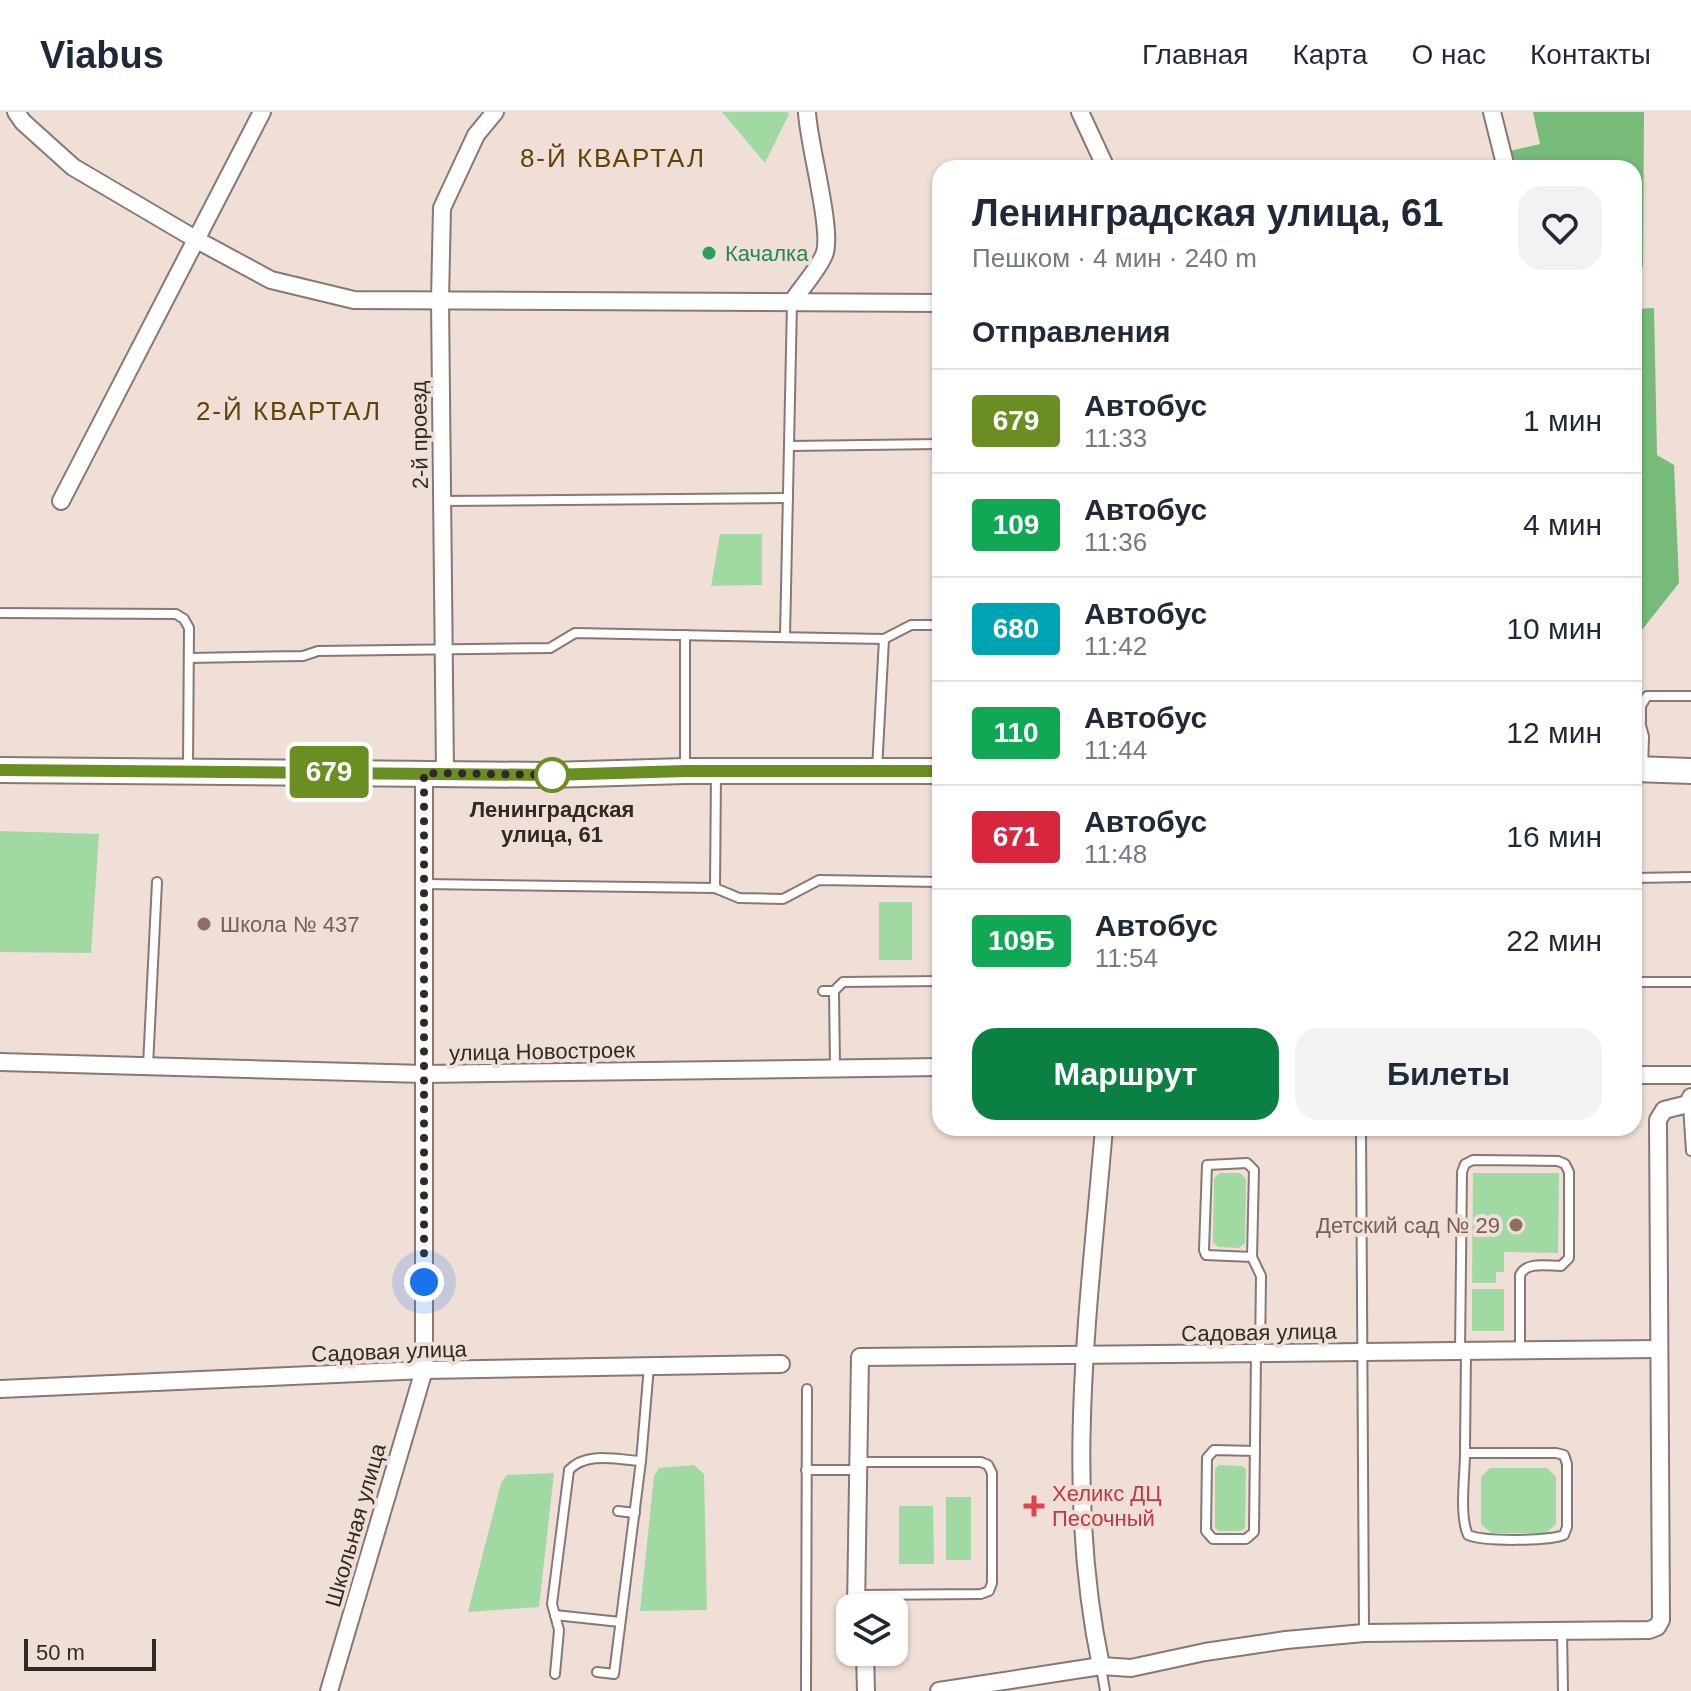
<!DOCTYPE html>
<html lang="ru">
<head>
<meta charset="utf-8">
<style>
	:root { --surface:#fff; --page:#f2f2f3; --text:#1f2937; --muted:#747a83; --line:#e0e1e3; --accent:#0b8043 }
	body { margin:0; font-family:Arial,sans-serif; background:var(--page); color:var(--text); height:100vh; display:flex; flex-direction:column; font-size:30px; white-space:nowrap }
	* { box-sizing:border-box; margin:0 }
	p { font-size:26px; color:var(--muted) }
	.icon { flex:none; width:44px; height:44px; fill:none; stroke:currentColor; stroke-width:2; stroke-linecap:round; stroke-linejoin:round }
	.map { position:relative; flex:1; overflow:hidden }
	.side { position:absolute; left:932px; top:48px; width:710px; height:976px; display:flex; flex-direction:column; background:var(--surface); border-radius:24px; box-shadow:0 2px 6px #0004 }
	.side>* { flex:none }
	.badge { padding:0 16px; border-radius:6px; font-size:28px; line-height:52px }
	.fabs { position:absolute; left:836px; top:1482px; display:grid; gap:16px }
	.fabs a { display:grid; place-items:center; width:72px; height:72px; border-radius:16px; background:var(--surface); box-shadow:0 2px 6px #0004; font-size:40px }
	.scale { position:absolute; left:24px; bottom:20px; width:132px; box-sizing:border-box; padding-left:8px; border:4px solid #302926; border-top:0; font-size:22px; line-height:28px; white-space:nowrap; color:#302926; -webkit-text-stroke:6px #f0dfd7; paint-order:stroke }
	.you { position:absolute; width:40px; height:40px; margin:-20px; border:6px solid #fff; border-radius:50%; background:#1a73e8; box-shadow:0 0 0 12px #1a73e833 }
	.map>.badge { position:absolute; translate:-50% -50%; box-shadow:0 0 0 4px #fff }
	h2 { padding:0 40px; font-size:30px; line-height:72px }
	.round { display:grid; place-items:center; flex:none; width:84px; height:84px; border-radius:24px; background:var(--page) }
	.summary { display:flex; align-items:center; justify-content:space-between; height:136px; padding:0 40px }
	h1 { font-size:38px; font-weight:700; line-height:60px }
	.button { display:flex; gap:16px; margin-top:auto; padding:16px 40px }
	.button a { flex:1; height:92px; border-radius:24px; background:var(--accent); color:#fff; font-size:32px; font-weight:700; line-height:92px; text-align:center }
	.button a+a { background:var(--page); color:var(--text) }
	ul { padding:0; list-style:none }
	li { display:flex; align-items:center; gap:24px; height:104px; padding:0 40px; border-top:2px solid var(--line) }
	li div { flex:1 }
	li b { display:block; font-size:30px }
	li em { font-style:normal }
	li .badge { min-width:88px; font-weight:700; text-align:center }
	header { display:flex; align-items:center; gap:48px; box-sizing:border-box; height:112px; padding:0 40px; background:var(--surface); border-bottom:2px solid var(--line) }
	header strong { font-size:38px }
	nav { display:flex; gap:44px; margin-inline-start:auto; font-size:28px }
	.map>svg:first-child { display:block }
	.green { fill:#a1d9a3 }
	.forest { fill:#76bb7a }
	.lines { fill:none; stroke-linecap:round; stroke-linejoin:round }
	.lane-casing { stroke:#887871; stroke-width:12 }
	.street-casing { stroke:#887871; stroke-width:20 }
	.secondary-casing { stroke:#887871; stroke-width:28 }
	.lane { stroke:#fff; stroke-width:8 }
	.street { stroke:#fff; stroke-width:16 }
	.secondary { stroke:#fff; stroke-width:24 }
	.line-casing { stroke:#fff; stroke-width:18 }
	.line { stroke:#6b8e23; stroke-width:12 }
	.walk { stroke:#302926; stroke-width:8; stroke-dasharray:0 14.4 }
	.leisure-dot { fill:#2e9e5b; stroke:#f0dfd7; stroke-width:3 }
	.stop-dot { fill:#fff; stroke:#6b8e23; stroke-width:4 }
	.education-dot { fill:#8d6e63; stroke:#f0dfd7; stroke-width:3 }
	.health-dot { fill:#e0444e; stroke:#f0dfd7; stroke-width:3 }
	.labels { text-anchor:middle; stroke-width:8; stroke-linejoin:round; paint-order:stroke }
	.leisure-label { font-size:22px; fill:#27864d; stroke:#f0dfd7; text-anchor:start }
	.street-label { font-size:22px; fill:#302926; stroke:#f0dfd7 }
	.stop-label { font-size:22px; font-weight:bold; fill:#302926; stroke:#f0dfd7 }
	.education-label { font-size:22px; fill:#785e54; stroke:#f0dfd7; text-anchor:start }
	.health-label { font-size:22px; fill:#be3a42; stroke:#f0dfd7; text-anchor:start }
	.quarter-label { font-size:26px; letter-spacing:2px; fill:#604308; stroke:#f0dfd7 }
</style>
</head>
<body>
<header>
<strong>Viabus</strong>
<nav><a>Главная</a><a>Карта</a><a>О нас</a><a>Контакты</a></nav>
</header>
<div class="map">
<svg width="1691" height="1579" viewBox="0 0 1691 1579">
	<rect width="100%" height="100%" fill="#f0dfd7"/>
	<g class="green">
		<polygon points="722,0 787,0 789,2 765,51"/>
		<polygon points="720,422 762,422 762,473 711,474"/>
		<polygon points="0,719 99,722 91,841 0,840"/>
		<rect x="879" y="790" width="33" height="58"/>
		<polygon points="1220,1061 1240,1061 1246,1067 1245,1131 1239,1136 1218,1135 1213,1130 1214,1066"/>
		<polygon points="1473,1061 1559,1061 1558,1141 1504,1140 1504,1160 1496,1160 1496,1171 1472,1171"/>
		<rect x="1472" y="1177" width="32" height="42"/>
		<polygon points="694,1353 704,1362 707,1498 640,1499 654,1364 659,1356"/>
		<polygon points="1219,1353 1242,1354 1246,1357 1245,1416 1241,1419 1218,1419 1215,1415 1215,1357"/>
		<polygon points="1490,1356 1547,1356 1556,1365 1556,1412 1546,1421 1491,1421 1481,1412 1481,1365"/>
		<polygon points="554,1361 539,1495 468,1500 501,1371 507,1363"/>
		<rect x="946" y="1385" width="25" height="63"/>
		<polygon points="899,1394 933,1394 934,1452 899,1452"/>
	</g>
	<g class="forest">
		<polygon points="1533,0 1644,0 1643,155 1634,157 1634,56 1514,56 1510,39 1540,32"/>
		<polygon points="1654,196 1657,343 1674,353 1679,471 1634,528 1634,197"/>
	</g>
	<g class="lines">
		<g class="lane-casing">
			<g id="lane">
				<polyline points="789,334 940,332"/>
				<polyline points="442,389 788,386"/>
				<polyline points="0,501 176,502 184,507 189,516 188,655"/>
				<polyline points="685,523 685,654"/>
				<polyline points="785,525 792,190"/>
				<polyline points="189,546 303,544 318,539 550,536 575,521 884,527 911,513 940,513"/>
				<polyline points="1641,609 1641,594 1647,584 1691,584"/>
				<polyline points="877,658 884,527"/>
				<polyline points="1634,766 1691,765"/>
				<polyline points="425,772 715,776 739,786 783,787 819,768 940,770"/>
				<polyline points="715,776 716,661"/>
				<polyline points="939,869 939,955"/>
				<polyline points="1634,870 1691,870"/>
				<polyline points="823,879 834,879 843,870 940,869"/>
				<polyline points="834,879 835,956"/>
				<polyline points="148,954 157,770"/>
				<polyline points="1688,993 1691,1039"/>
				<polyline points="1361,1016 1364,1521"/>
				<polyline points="1252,1145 1206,1143 1204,1138 1207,1053 1247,1051 1254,1058 1252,1145 1261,1164 1260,1241"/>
				<path d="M1460,1239l2,-179 3,-8 8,-4 85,1 7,3 4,8v86l-8,8c-14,0 -34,-5 -41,9v75"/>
				<polyline points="1255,1339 1214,1338 1207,1346 1206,1419 1213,1427 1246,1427 1254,1420 1256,1242"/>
				<path d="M1465,1341h91l8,2 3,9v63l-3,8c-17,6 -79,7 -96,0 -9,-19 -3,-60 -3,-82v-4l1,-98"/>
				<polyline points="806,1358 858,1358"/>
				<polyline points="618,1399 635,1401"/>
				<polyline points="857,1483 981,1482 989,1479 992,1471 992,1361 988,1353 981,1350 858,1350"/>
				<polyline points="555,1503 620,1510"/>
				<polyline points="1562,1519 1563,1579"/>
				<polyline points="1101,1555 1105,1579"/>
				<polyline points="597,1560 614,1562 641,1349"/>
				<path d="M555,1562l4,-44 -7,-26 17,-134c18,-19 48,-10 72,-9l8,-95"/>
				<polyline points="806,1578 807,1277"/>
			</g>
		</g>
		<g class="street-casing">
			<g id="street">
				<polyline points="16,0 23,10 73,55 197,128 271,168 354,188 940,191"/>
				<polyline points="1080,0 1106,56"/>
				<polyline points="1492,0 1506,56"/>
				<path d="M792,190c10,-15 25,-31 32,-47 10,-22 -16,-112 -17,-143"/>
				<polyline points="61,389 262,0"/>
				<polyline points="1634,603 1640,625 1639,657"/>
				<polyline points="445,661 440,188 442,96 476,23 495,0"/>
				<polyline points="0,950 424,962 940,955"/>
				<polyline points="1634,963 1691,963"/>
				<polyline points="0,1277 424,1258 781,1252"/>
				<polyline points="856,1496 860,1245 1659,1237"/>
				<polyline points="865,1540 866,1579"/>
				<path d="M1101,1554c-38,-180 -12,-358 3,-538"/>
				<polyline points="329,1579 424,1258 424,661"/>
				<polyline points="939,1579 1101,1554 1131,1556 1205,1540 1286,1528 1364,1521 1649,1518 1657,1515 1661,1508 1658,1008 1664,998 1688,992 1691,985"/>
			</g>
		</g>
		<g class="secondary-casing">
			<g id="secondary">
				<polyline points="1634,657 1691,659"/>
				<polyline points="0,658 550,663 685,659 940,659"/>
			</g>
		</g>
		<use href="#lane" class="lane"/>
		<use href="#street" class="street"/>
		<use href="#secondary" class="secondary"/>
	</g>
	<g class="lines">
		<g class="line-casing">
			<polyline id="line" points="0,658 550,663 685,659 940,659"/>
		</g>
		<use href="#line" class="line"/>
		<polyline class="walk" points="424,1170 424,661 552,663"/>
	</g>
	<circle class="leisure-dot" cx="709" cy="141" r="8"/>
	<circle class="stop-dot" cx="552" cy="663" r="16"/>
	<g class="education-dot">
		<circle cx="204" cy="812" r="8"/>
		<circle cx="1516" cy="1113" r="8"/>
	</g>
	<path class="health-dot" d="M1030 1382h8v8h8v8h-8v8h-8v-8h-8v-8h8z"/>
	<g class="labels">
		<g class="leisure-label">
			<text x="725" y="149">Качалка</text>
		</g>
		<g class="street-label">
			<text transform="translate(419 323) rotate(-91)" y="8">2-й проезд</text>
			<text transform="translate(542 939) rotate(-1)" y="8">улица Новостроек</text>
			<text transform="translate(1259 1220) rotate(-1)" y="8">Садовая улица</text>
			<text transform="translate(389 1239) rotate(-2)" y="8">Садовая улица</text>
			<text transform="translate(355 1413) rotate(-74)" y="8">Школьная улица</text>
		</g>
		<g class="stop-label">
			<text x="552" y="705">Ленинградская<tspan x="552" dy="25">улица, 61</tspan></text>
		</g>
		<g class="education-label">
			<text x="220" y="820">Школа № 437</text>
			<text x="1500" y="1121" text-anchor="end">Детский сад № 29</text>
		</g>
		<g class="health-label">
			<text x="1052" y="1389">Хеликс ДЦ<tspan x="1052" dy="25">Песочный</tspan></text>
		</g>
		<g class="quarter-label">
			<text x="613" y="55">8-Й КВАРТАЛ</text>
			<text x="289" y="308">2-Й КВАРТАЛ</text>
		</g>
	</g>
</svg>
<div class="fabs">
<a><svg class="icon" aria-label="layers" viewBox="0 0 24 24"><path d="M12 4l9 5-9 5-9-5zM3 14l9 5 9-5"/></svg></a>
</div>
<div class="scale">50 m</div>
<div class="you" style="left:424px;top:1170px"></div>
<b class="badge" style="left:329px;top:660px;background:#6b8e23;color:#fff">679</b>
<section class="side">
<div class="summary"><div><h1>Ленинградская улица, 61</h1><p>Пешком · 4 мин · 240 m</p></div><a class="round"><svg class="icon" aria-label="heart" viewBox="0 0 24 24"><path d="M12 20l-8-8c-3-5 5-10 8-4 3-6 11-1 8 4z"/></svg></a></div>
<h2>Отправления</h2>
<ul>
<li><span class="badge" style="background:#6b8e23;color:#fff">679</span><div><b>Автобус</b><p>11:33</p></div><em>1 мин</em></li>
<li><span class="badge" style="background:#10a855;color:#fff">109</span><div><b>Автобус</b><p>11:36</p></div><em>4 мин</em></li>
<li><span class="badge" style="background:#00a3b4;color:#fff">680</span><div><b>Автобус</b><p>11:42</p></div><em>10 мин</em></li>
<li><span class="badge" style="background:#10a855;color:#fff">110</span><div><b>Автобус</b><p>11:44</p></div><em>12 мин</em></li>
<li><span class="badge" style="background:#d7263d;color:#fff">671</span><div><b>Автобус</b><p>11:48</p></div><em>16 мин</em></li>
<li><span class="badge" style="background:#10a855;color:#fff">109Б</span><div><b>Автобус</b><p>11:54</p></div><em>22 мин</em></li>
</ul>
<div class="button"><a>Маршрут</a><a>Билеты</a></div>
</section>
</div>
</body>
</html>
